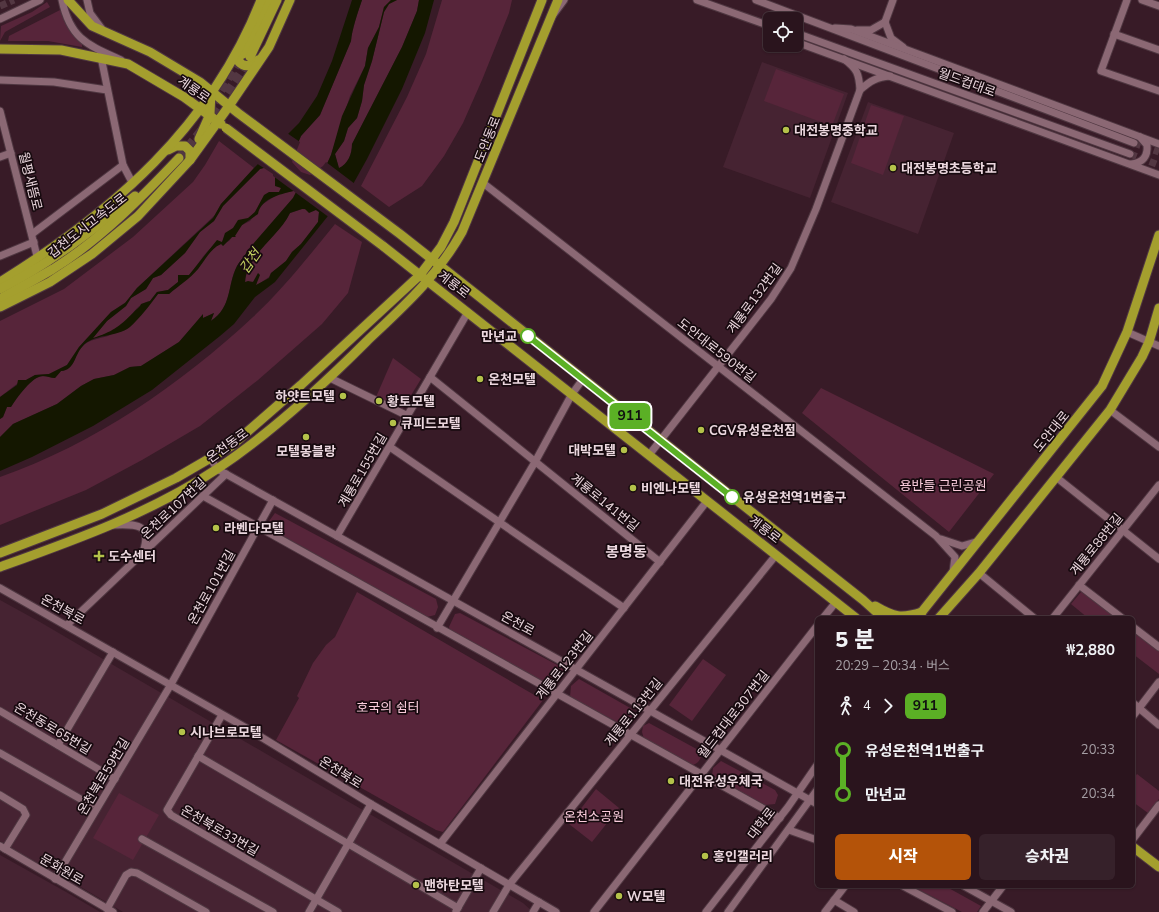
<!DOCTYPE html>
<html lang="ko">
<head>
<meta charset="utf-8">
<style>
	:root { --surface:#2a141d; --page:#36212a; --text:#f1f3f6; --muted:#a59ea4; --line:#46333b; --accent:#b45309 }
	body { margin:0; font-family:"Nunito Sans","Noto Sans KR",sans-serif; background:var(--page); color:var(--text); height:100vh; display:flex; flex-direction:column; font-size:15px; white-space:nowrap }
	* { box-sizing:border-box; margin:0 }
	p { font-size:13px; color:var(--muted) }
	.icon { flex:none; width:22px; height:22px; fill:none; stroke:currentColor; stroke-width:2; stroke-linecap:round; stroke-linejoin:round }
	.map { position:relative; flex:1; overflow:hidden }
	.side { position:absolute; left:815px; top:616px; width:320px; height:272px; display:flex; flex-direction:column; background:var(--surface); border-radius:6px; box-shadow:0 1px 3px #0004,0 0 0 1px var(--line) }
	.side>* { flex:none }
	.badge { padding:0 8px; border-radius:6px; font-size:14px; line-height:26px }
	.controls { position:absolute; left:763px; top:12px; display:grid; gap:8px }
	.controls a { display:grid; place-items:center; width:40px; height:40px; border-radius:6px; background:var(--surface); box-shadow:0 1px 3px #0004,0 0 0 1px var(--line); font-size:20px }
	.map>.badge { position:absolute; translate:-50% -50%; box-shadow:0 0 0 2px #fff }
	.legs { display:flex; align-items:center; gap:6px; height:44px; padding:0 20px; font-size:13px }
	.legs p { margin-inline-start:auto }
	.headline { display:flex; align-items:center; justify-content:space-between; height:68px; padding:0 20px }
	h1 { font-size:22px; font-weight:800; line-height:30px }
	.primary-button { display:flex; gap:8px; margin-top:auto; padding:8px 20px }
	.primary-button a { flex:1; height:46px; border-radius:6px; background:var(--accent); color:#fff; font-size:16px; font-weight:800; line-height:46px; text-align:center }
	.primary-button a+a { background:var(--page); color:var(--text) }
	ul { padding:0 20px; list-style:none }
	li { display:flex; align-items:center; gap:14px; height:44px; font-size:15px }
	li i { display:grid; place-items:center; width:6px; height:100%; margin:0 5px; background:currentColor }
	li i::after { content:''; width:10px; height:10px; margin:-5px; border:3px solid; border-radius:50%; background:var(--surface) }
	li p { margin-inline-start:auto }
	li:first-child i { background:linear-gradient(#0000 50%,currentColor 0) }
	li:last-child i { background:linear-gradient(currentColor 50%,#0000 0) }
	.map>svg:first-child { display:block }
	.built { fill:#462332 }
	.green { fill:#57253a }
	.water { fill:#141700; fill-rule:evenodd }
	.pier { fill:#381b27 }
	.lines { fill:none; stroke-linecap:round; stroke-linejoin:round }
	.minor-tunnel { stroke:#533742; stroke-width:7; stroke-dasharray:7 3.5; stroke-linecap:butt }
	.major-tunnel { stroke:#533742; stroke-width:9; stroke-dasharray:9 4.5; stroke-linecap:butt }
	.minor-casing { stroke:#4f3741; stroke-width:9 }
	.major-casing { stroke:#4f3741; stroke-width:11 }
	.minor { stroke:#8b6874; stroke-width:7 }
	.major { stroke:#a49f2e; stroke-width:9 }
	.major-bridge-casing { stroke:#4f3741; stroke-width:11; stroke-linecap:butt }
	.major-bridge { stroke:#a49f2e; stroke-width:9 }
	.line-1-casing { stroke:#fff; stroke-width:9 }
	.line-1 { stroke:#5bb025; stroke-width:6 }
	.poi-dot { fill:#b4c24a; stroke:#170a0f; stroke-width:1.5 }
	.stop-1-dot { fill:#fff; stroke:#5bb025; stroke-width:2 }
	.labels { text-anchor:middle; stroke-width:3.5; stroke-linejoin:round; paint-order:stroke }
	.street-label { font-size:13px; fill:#ebd7de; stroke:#170a0f }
	.poi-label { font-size:13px; font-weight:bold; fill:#ebd7de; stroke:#170a0f; text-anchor:start }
	.stop-label { font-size:13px; font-weight:bold; fill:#ebd7de; stroke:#170a0f; text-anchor:end }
	.park-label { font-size:13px; fill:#f9cbdb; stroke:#170a0f }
	.water-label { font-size:14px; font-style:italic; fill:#c3d160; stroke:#170a0f }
	.quarter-label { font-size:15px; font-weight:bold; fill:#ebd7de; stroke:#170a0f }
</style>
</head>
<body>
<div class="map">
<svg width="1159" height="912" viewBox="0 0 1159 912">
	<rect width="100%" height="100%" fill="#381b27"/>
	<g class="built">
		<polygon points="762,62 848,93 810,198 723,167"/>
		<polygon points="868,102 954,133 918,234 831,202"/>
		<polygon points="0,600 40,622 120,669 523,903 533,912 123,912 74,883 69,878 68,871 54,862 48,865 40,864 0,841"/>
		<polygon points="0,855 66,892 100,912 0,912"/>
	</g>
	<g class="green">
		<path d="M362,0h29l-7,7 -5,20 -11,21 -3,18 -15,30 -19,59 -6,13 -15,9 -10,-3 -10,-12 11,-26 19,-21 31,-74c1,-12 7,-29 11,-41z"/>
		<path d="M397,0h22l-2,11 -15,36 -50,97c0,11 -4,19 -13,25l-4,-15 9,-13 4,-13 9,-10 5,-17 2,-16 8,-24 12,-49 5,-8z"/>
		<polygon points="442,0 512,0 509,13 482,80 463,123 444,156 422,186 389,207 361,186 407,97 426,54"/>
		<polygon points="47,2 50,7 5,32 0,41 1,26 32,12"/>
		<path d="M62,9c4,14 8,25 20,35v3l-34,-6h-40l1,-5z"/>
		<polygon points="776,69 844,94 832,126 764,101"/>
		<polygon points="871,105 904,116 883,175 851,163"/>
		<polygon points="219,141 254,168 221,204 215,215 137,288 126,302 111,312 79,347 67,365 49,374 35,375 26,380 22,380 0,397 0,321 64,289 133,237 193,182 205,165"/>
		<path d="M267,167l8,6v10l6,5 -2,4c-21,1 -16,14 -29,25 -13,10 -19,9 -28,25 -16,4 -22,22 -33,33h-11v7l-10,8 -11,2 -7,9c-14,2 -20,19 -31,26 -8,5 -18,9 -27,12l15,-18 19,-15 5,-8 15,-9 7,-11 8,-3 24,-22 15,-21 14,-11 9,-15 37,-37z"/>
		<path d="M298,190l-5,8 -46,53c-2,6 -7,9 -10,15 -11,21 -3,40 -27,55l4,-8 -11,5v-3l-24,27 -38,24 -11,1 -16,8 -20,4 -13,7 -24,18 -44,20 -13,13v-18l3,-2 4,-10h4c6,-10 17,-27 28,-30 5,-2 11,1 16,1l6,-7c14,-1 13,-16 21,-24 7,-8 17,-8 26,-11 11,-4 42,-32 50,-42h11l29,-25 8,-13 10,-10 13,-5 13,-16 8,-4 13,-17 15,-10z"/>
		<path d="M302,209l14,1 3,2 -1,10 -17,22 -9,8 -6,9 -15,12 -2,4 -13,9 1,-5 -12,2c2,-29 33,-46 45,-70z"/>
		<path d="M335,224l27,18 -14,51 -26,31 -64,56 -58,46 -58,34 -56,30 -86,35v-48c94,-33 180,-92 253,-160 30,-28 56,-61 82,-93z"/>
		<polygon points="393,358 421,379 402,410 376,397"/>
		<polygon points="821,388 994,474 949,532 802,413"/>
		<polygon points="275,513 436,599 438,607 435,615 427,617 271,529 267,524"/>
		<polygon points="1086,591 1119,618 1088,618 1071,604 1081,592"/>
		<polygon points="357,592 543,700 443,832 436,830 276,740 299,698 297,696 313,663 326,645 335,637"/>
		<polygon points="460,613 561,667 564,672 551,690 451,632 449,627 455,614"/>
		<polygon points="1133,629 1159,650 1159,674 1133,654"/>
		<polygon points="703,659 726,675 692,721 669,705"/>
		<polygon points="579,679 632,709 634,718 631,722 621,724 570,697 571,686"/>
		<path d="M649,723l53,29c-1,8 -4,12 -12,14l-46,-27 -2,-7 1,-6z"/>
		<polygon points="721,761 775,790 778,795 775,804 765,805 712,777 713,768"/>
		<polygon points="1137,774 1159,791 1159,799 1148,813 1133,802 1133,779"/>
		<polygon points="596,789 619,808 592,842 569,824"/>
		<polygon points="119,793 159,815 133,860 93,838"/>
		<polygon points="912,886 945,886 981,906 977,912 962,912"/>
	</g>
	<path class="water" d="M352,0h10c-4,12 -10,29 -11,41l-31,74 -19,21 -11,26 10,12 10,3 15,-9 6,-13 11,-39 23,-50 3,-18 11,-21 5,-20 7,-7h6l-8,4 -5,8 -12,49 -8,24 -2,16 -5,17 -9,10 -4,13 -9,13 4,14c9,-4 13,-14 13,-24l50,-97 15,-36 2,-11h15l-9,33 -23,56 -35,70 -15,27 -77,96 -20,15 -21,27 -14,12 -68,54 -59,36 -61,31 -32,14v-34l13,-13 44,-20 24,-18 13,-7 20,-4 16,-8 11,-1 38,-24 24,-28v4l11,-5 -3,8c21,-14 16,-35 26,-55 3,-6 8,-9 10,-15l46,-53 4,-8c-14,4 -36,7 -39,24l-16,11 -7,11 1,1h-4l-9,9 -2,-2c-11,5 -15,15 -23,25 -8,10 -20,17 -29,25h-11c-8,11 -18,24 -28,33 -14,11 -37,6 -48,20 -8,9 -7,23 -21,24l-6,7c-4,0 -8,-2 -12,-2 -11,0 -26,22 -32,31h-4l-4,10 -3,2v-22l17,-12 1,-5h8l9,-5 14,-1 18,-9 12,-18 32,-35 14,-9 12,-15 76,-70 8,-14 33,-36 45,-45 18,-27 15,-35zM267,167l8,6v13l6,2 -2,4h-10l-5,3 -9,17 -7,6 -10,2 -5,8 -8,5 -3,9 -5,-2 -28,35h-11v7l-10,8 -11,2 -7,9 -9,3c-1,4 -5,5 -8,9 -14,14 -21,19 -40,25l14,-17 19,-15 5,-8 15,-9 7,-11 8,-3 24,-22 15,-21 14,-11 9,-15 37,-37zM302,209h3l4,4 7,-3 3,2 -1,10 -17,22 -9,8 -6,9 -15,12 -2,5 -13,7 4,-10 -2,-2 -5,9 -5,-1 -3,1c2,-28 34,-45 45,-69z"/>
	<polygon class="pier" points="287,133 300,142 292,162 301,172 310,175 323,166 326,162 355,184 330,218 273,176 273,174 256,163"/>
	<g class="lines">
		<g class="minor-tunnel">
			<polyline points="0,6 14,0"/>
			<polyline points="1134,143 1159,152"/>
			<polyline points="1130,154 1159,165"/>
		</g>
		<g class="major-tunnel">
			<polyline points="214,102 242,55"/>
			<polyline points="179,158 206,125 249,60"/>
		</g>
		<g class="minor-casing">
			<g id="minor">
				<path d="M62,0c8,39 26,45 59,60"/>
				<polyline points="87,0 90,13 102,29"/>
				<polyline points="697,0 770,26"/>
				<polyline points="756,0 1134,143"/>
				<polyline points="1127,0 1101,71 1159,91"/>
				<polyline points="1142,0 1159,6"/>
				<polyline points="553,15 564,0"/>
				<polyline points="0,19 40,0"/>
				<polyline points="885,22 891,38 903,47"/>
				<polyline points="885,22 893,0"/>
				<polyline points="835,28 851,29 1159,144"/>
				<polyline points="857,30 871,30 885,22"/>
				<polyline points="796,33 1130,154"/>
				<polyline points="1114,34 1159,50"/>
				<polyline points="796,42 1159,175"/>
				<polyline points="101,57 123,165 133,184"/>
				<polyline points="0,80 54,82 107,90"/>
				<path d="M860,90c10,-9 17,-13 30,-14"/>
				<polyline points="0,111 37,256"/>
				<polyline points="0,157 11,153"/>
				<path d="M1131,164c12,-1 17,-8 16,-19l-7,-8"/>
				<polyline points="483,183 936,536 955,557 953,572"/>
				<polyline points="32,234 123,165"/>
				<polyline points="0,256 34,242"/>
				<polyline points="1127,332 1159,346"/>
				<polyline points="430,377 660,562"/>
				<polyline points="330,378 408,416"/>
				<polyline points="1110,410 1159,447"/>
				<polyline points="390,447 624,608"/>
				<path d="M649,455l122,-156 20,-31 25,-59 44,-119c-1,-17 -3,-21 -16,-31"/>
				<polyline points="211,459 217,469 817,804"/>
				<polyline points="1056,477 1159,559"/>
				<polyline points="203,496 780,818"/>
				<path d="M113,525c22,-1 40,-2 30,27"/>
				<polyline points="337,536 468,312"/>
				<polyline points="941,539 962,546 979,541"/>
				<polyline points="979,573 1034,618"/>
				<polyline points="1079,585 1122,618"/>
				<polyline points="0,588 248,729 371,804 556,912"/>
				<polyline points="823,618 836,602"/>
				<polyline points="1053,618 1159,485"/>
				<polyline points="67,625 226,474"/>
				<polyline points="1133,627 1159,647"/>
				<polyline points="437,628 535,462 572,394 583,379"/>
				<polyline points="1133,703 1159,725"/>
				<polyline points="0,711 115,779"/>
				<polyline points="222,715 167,810 171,815 338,912"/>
				<polyline points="1133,716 1159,682"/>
				<polyline points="58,745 113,652"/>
				<polyline points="0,753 91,805"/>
				<polyline points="198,756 458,908"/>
				<polyline points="0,795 23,809 26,815 5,849"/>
				<polyline points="789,830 817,840"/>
				<polyline points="142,839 273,912"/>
				<polyline points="1133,839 1159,805"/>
				<polyline points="440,844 707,501"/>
				<polyline points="0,846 113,912"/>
				<polyline points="55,879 170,686 273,500"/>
				<polyline points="903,886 952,912"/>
				<polyline points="964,886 1011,912"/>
				<polyline points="834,900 854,912"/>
				<polyline points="107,909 126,875 131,872 137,873 206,912"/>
				<polyline points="456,911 481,868"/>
				<polyline points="309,912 371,804"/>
				<polyline points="493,912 509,885 776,555"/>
				<polyline points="533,912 539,902"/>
				<polyline points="594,912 817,626"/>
				<polyline points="706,912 788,807 817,765"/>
				<polyline points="728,912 817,790"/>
				<polyline points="825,912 845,886"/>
				<polyline points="983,912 1003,886"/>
			</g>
		</g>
		<g class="major-casing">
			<g id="major">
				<polyline points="68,0 92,26 150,52 200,82 238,113 400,234 863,600 883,618"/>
				<polyline points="0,49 61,50 128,64 184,97 221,124"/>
				<path d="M239,50v12c6,6 13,4 19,-2"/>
				<polyline points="243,54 270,0"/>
				<polyline points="250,57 277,0"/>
				<polyline points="199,139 210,114 211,91"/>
				<polyline points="168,150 176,146 185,146 190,151 190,160"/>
				<polyline points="383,246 856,618"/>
				<path d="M0,282c113,-70 211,-155 261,-282"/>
				<path d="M0,289c49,-25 92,-58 135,-93"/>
				<path d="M0,299c18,-10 36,-20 53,-30 48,-30 88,-71 126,-111"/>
				<polyline points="0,307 50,282 92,254 138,216 190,160 229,106 269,47 290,0"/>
				<polyline points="0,553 102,514 176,478 231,446 301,385 420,275 441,247 454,222 542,0"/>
				<path d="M0,567c75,-27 151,-54 217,-98 54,-36 104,-82 150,-128 37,-35 69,-63 95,-109l96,-232"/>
				<path d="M875,606c19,11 26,13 47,6"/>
				<polyline points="917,618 1102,386 1127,332 1159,235"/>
				<polyline points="939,618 979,573 1110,410 1142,357 1149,342 1159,308"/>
				<polyline points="1133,847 1159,867"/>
			</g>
		</g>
		<use href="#minor" class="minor"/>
		<use href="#major" class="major"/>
		<g class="major-bridge-casing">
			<polyline id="major-bridge" points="226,128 383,246"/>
		</g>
		<use href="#major-bridge" class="major-bridge"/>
	</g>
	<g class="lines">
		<g class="line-1-casing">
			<polyline id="line-1" points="528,336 732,497"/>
		</g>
		<use href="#line-1" class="line-1"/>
	</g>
	<g class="poi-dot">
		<circle cx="786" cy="130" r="4"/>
		<circle cx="893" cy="168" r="4"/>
		<circle cx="480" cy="379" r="4"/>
		<circle cx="343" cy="396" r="4"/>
		<circle cx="379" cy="401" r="4"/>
		<circle cx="393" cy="423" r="4"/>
		<circle cx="701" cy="430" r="4"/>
		<circle cx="306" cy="437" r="4"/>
		<circle cx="624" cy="450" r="4"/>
		<circle cx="633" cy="488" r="4"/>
		<circle cx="216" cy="528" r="4"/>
		<path d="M97 550h4v4h4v4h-4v4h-4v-4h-4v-4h4z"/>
		<circle cx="182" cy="732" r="4"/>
		<circle cx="671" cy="781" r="4"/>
		<circle cx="705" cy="856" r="4"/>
		<circle cx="416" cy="885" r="4"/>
		<circle cx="619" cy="896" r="4"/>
	</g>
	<g class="stop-1-dot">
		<circle cx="528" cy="336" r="7"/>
		<circle cx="732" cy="497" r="7"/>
	</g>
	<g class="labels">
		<g class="street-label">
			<text transform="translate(967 82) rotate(20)" y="5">월드컵대로</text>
			<text transform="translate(194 89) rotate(35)" y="5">계룡로</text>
			<text transform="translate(487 139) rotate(-68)" y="5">도안동로</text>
			<text transform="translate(31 181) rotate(76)" y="5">월평새뜸로</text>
			<text transform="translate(87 225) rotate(-38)" y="5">갑천도시고속도로</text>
			<text transform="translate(454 284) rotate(38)" y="5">계룡로</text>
			<text transform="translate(754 298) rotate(-54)" y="5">계룡로132번길</text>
			<text transform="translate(717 350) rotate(38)" y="5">도안대로590번길</text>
			<text transform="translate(1051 431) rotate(-51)" y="5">도안대로</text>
			<text transform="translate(227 445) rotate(-36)" y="5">온천동로</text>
			<text transform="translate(362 470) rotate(-60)" y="5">계룡로155번길</text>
			<text transform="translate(605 502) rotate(39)" y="5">계룡로141번길</text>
			<text transform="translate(173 508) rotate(-43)" y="5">온천로107번길</text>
			<text transform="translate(765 529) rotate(38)" y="5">계룡로</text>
			<text transform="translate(1096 544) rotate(-51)" y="5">계룡로88번길</text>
			<text transform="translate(211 587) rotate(-61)" y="5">온천로101번길</text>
			<text transform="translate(63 609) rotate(29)" y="5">온천북로</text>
			<text transform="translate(518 623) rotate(29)" y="5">온천로</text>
			<text transform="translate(564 665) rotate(-52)" y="5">계룡로123번길</text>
			<text transform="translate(633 712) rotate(-51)" y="5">계룡로113번길</text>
			<text transform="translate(733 714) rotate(-52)" y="5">월드컵대로307번길</text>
			<text transform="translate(53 728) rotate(31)" y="5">온천동로65번길</text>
			<text transform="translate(341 772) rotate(32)" y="5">온천북로</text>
			<text transform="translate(103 776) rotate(-59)" y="5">온천북로59번길</text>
			<text transform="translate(761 823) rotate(-52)" y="5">대학로</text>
			<text transform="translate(220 830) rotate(30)" y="5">온천북로33번길</text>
			<text transform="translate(62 869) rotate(30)" y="5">문화원로</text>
		</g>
		<g class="poi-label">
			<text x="794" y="135">대전봉명중학교</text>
			<text x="901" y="173">대전봉명초등학교</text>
			<text x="488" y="384">온천모텔</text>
			<text x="335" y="401" text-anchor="end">하얏트모텔</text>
			<text x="387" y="406">황토모텔</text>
			<text x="401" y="428">큐피드모텔</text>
			<text x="709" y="435">CGV유성온천점</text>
			<text x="616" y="455" text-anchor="end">대박모텔</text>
			<text x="306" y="456" text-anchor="middle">모텔몽블랑</text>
			<text x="641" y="493">비엔나모텔</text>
			<text x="224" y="533">라벤다모텔</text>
			<text x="108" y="561">도수센터</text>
			<text x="190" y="737">시나브로모텔</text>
			<text x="679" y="786">대전유성우체국</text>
			<text x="713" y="861">홍인갤러리</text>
			<text x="424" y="890">맨하탄모텔</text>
			<text x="627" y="901">W모텔</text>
		</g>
		<g class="stop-label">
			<text x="517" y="341">만년교</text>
			<text x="743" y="502" text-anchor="start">유성온천역1번출구</text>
		</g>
		<g class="park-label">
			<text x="943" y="490">용반들 근린공원</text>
			<text x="388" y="712">호국의 쉼터</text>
			<text x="594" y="821">온천소공원</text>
		</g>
		<g class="water-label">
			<text transform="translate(250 261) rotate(-55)" y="5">갑천</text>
		</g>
		<g class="quarter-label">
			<text x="626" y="557">봉명동</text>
		</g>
	</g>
</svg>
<div class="controls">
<a><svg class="icon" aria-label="locate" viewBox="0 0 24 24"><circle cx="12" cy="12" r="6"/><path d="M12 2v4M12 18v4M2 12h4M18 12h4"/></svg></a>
</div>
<b class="badge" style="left:630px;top:416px;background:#5bb025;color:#111">911</b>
<section class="side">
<div class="headline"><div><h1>5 분</h1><p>20:29 – 20:34 · 버스</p></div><b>₩2,880</b></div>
<div class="legs"><svg class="icon" aria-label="walk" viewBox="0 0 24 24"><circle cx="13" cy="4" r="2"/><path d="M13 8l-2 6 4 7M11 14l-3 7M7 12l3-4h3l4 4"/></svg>4<svg class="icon" aria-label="forward" viewBox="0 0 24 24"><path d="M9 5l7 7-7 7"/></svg><b class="badge" style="background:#5bb025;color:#111">911</b></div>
<ul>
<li><i style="color:#5bb025"></i><b>유성온천역1번출구</b><p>20:33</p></li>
<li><i style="color:#5bb025"></i><b>만년교</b><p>20:34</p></li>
</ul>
<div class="primary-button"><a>시작</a><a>승차권</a></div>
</section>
</div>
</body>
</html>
